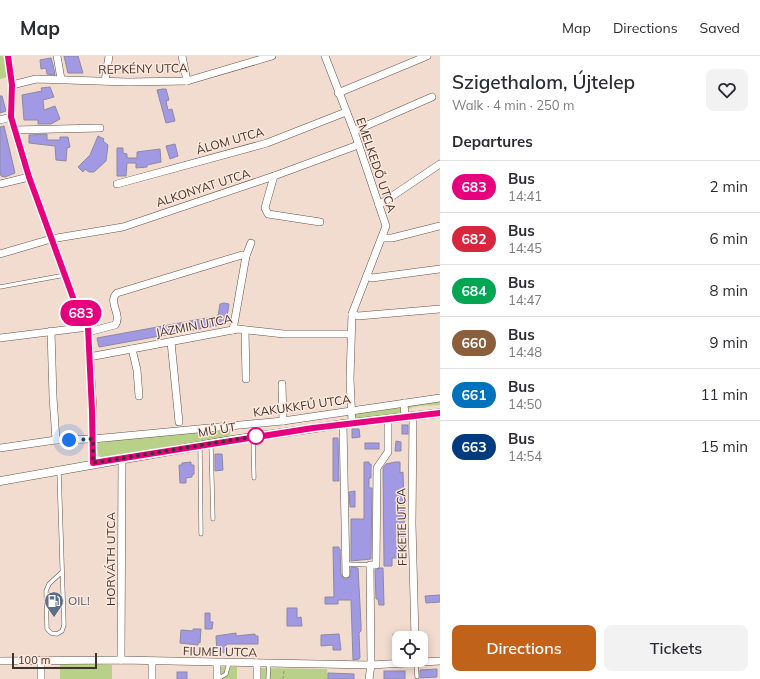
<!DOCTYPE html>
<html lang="en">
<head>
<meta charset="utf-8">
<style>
	:root { --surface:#fff; --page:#f2f2f3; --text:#2b2b33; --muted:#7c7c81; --line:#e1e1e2; --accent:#c1621a }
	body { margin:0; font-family:Mulish,sans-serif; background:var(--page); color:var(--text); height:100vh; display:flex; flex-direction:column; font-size:15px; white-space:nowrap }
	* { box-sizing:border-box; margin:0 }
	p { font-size:13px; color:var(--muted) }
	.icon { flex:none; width:22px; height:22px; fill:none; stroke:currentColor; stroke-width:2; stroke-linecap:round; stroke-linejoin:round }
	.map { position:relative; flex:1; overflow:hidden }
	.sheet { display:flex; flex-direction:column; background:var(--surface); width:320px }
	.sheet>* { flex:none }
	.badge { padding:0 8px; border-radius:13px; font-size:14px; line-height:26px }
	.fabs { position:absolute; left:392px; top:575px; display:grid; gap:8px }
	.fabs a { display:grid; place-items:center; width:36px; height:36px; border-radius:8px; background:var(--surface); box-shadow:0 2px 10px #0003; font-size:20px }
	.scale { position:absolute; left:12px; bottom:10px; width:85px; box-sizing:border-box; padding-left:4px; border:2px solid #3d3430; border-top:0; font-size:11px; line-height:14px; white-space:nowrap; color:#3d3430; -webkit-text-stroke:3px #ffe8dc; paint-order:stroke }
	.you { position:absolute; width:20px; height:20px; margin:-10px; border:3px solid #fff; border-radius:50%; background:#1a73e8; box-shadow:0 0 0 6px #1a73e833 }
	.map>.badge { position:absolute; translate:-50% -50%; box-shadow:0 0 0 2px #fff }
	h2 { padding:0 12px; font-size:15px; line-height:36px }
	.round { display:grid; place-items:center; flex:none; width:42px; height:42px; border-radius:8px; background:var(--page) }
	.overview { display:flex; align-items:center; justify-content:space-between; height:68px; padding:0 12px }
	h1 { font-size:19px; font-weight:600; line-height:30px }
	.action { display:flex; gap:8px; margin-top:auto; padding:8px 12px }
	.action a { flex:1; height:46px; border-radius:8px; background:var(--accent); color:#fff; font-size:16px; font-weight:600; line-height:46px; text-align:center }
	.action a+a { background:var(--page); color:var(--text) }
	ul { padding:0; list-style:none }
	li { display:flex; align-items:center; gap:12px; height:52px; padding:0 12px; border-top:1px solid var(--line) }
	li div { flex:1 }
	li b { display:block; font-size:15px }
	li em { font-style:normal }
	li .badge { min-width:44px; font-weight:700; text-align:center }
	header { display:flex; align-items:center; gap:24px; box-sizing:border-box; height:56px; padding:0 20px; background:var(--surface); border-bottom:1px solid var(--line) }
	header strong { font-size:19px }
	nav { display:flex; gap:22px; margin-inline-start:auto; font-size:14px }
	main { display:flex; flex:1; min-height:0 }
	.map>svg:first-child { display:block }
	.green { fill:#b8d088 }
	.building { fill:#a299e4; stroke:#8b8a9e }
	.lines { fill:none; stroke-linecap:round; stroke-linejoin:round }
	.service-casing { stroke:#665349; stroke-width:4.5 }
	.minor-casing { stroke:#665349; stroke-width:8 }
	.tertiary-casing { stroke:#665349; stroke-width:9 }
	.path { stroke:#9c8b83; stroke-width:1; stroke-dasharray:3 2; stroke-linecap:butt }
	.service { stroke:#fff; stroke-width:3.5 }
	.minor { stroke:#fff; stroke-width:7 }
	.tertiary { stroke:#fff; stroke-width:8 }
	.line-casing { stroke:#fff; stroke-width:9 }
	.line { stroke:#e6007e; stroke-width:6 }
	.walk { stroke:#3d3430; stroke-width:4; stroke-dasharray:0 7.2 }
	.stop-dot { fill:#fff; stroke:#e6007e; stroke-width:2 }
	.labels { text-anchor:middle; stroke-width:3; stroke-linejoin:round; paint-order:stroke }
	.street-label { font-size:12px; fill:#3d3430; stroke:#ffe8dc }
	.service-label { font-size:12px; fill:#4e5e75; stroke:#ffe8dc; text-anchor:start }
</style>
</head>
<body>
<header>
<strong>Map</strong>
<nav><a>Map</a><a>Directions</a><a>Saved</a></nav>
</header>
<main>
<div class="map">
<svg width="440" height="623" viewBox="0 0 440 623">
	<rect width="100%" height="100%" fill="#f2dbcf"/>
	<g class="green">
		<polygon points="0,0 5,0 8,21 0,23"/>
		<path d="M440,342v7c-10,1 -30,-1 -36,8l-52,9 -1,-12z"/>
		<polygon points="230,373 230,379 226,381 101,402 98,399 96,391 98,387 121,383"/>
		<polygon points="60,606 112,609 112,623 60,623"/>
		<rect x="218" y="611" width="19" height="12"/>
		<polygon points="259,612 327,613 328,623 259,623"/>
	</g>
	<g class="building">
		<polygon points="64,0 78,0 83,17 68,17"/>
		<polygon points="51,2 53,9 55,19 47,18 46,12 41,13 40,4"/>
		<polygon points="50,31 54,41 43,44 44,54 55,50 60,63 51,68 38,68 38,64 24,64 22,39 42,35 41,32"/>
		<polygon points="163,33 166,33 169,44 166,45 168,54 172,53 175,65 166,67 157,34"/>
		<polygon points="0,40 2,40 6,55 0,57"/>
		<polygon points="4,70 15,117 5,121 1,120 0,116 0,71"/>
		<polygon points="47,78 47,84 60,84 60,81 68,81 70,91 67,92 66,105 56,104 55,90 29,87 29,79"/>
		<polygon points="98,80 104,83 103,85 108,89 106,105 94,116 89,116 85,113 83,116 78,111 90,99"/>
		<polygon points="175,88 178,100 170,103 166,90"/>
		<polygon points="117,92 123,92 123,97 127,98 127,102 137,102 137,96 160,93 161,106 147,109 147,111 136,112 136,107 127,107 126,120 117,120"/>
		<polygon points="224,247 229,248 227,261 225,260 226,268 99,291 97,282 218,260 220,248"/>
		<rect x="402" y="369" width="6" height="9"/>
		<polygon points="352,373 359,373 360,381 352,382"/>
		<polygon points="333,382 338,382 339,425 333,425"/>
		<polygon points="396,385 401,386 401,395 395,395"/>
		<rect x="365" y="387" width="14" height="6"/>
		<polygon points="215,398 222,398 223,414 215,415"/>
		<polygon points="191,406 191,409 194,409 194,418 192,419 192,421 186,422 186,427 180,427 179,409 182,409 182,407"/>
		<polygon points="364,406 369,406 369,408 371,408 371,422 369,422 369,432 372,432 371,503 351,505 351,463 364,463"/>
		<polygon points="395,406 400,406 400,417 403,416 405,482 403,482 403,491 401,491 401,502 392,502 392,510 384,510 383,412 386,408"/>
		<polygon points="355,435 355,451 350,451 349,436"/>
		<polygon points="333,491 339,491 339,493 340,493 341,518 343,522 346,523 350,521 351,511 358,512 361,568 361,575 359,577 360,602 359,603 353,604 351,544 338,544 338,548 325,548 325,541 334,541"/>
		<polygon points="380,512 383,512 384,549 379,549 378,543 376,543 375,514"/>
		<polygon points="440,539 440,546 426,547 425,540"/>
		<polygon points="287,552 297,552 297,562 301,561 302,570 287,570"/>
		<polygon points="205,557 210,557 210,566 213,566 212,573 205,573"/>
		<polygon points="193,573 201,573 200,587 198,586 198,589 180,587 181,574 193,575"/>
		<polygon points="236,577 236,580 255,578 255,580 258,580 258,588 226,588 226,596 217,597 216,580"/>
		<polygon points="339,578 341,594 333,594 333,589 321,590 321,579"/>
		<polygon points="393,578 399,579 399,598 394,599"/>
		<polygon points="437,613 437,621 420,622 420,614"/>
		<rect x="384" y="615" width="21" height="8"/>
		<rect x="177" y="616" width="10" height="7"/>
		<polygon points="328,617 354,618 354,623 328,623"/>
	</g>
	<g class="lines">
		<g class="service-casing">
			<g id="service">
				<polyline points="0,231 65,219"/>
				<polyline points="253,381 254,422"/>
				<polyline points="211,388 213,463"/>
				<polyline points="200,390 201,478"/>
				<polyline points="59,415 64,569 62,575 57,578 51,577 47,573 46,535 49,528 62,516"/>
				<polyline points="346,508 370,509"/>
				<polyline points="416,607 417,621"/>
				<polyline points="218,619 221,621 226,618 229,607"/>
				<polyline points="268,623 269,607"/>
			</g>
		</g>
		<g class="minor-casing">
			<g id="minor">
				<polyline points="8,0 12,29 11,61 29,121 75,247 88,271 93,355 93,407"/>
				<polyline points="57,0 61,23"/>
				<polyline points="182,0 187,25"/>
				<polyline points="325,0 354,75 386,170 352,258 350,323 352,366"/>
				<polyline points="105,25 109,0"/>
				<polyline points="12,29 36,23 128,26 187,25 272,0"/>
				<polyline points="338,37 427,0"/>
				<polyline points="0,64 11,61"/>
				<polyline points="15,74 100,72"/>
				<polyline points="354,75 432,41"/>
				<polyline points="274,120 266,148 265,152 268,158 320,166"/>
				<polyline points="0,128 29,121"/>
				<polyline points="117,128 267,87 346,56"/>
				<polyline points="379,149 440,108"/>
				<polyline points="382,182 392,182 440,170"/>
				<polyline points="0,198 51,183 123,171 274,120 358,89"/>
				<polyline points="367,220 372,222 440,213"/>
				<polyline points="352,258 358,260 440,253"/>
				<polyline points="233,274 246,200 251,187"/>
				<polyline points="245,274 246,323"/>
				<polyline points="51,275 53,341 56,384"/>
				<path d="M88,276l27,-7c8,-10 -8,-23 2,-32l125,-38 4,1"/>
				<polyline points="0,282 88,271"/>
				<polyline points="171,286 179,366"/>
				<polyline points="132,293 137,314 139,340"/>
				<polyline points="89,301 238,273 284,278 350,278"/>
				<polyline points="282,328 283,365"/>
				<polyline points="404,347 405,361"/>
				<polyline points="413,360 412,468 415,582"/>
				<polyline points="343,368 346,518"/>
				<polyline points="0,392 56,384 93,383 283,365 440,342"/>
				<polyline points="121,604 122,402"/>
				<polyline points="0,605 121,604 371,609 440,605"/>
				<polyline points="217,607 217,623"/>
				<polyline points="41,623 41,604"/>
				<polyline points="152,623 152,606"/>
				<polyline points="257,623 257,607"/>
				<polyline points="369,623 371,609 370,509 376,509 377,412 388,396 388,363"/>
			</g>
		</g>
		<g class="tertiary-casing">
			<polyline id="tertiary" points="0,425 232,384 343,368 440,357"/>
		</g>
		<polyline class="path" points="283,623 284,614"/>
		<use href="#service" class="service"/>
		<use href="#minor" class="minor"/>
		<use href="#tertiary" class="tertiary"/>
	</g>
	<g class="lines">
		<g class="line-casing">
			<polyline id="line" points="8,0 12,29 11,61 29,121 75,247 88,271 92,355 93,407 313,372 440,357"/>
		</g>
		<use href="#line" class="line"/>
		<polyline class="walk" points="69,384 93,383 93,407 256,380"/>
	</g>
	<defs>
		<g id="fuel-pin" transform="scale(1)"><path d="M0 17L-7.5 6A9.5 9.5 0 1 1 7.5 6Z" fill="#5c6f8a" stroke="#ffe8dc"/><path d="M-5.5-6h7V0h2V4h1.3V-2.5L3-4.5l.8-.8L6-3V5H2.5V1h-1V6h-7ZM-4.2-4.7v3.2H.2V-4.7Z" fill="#fff"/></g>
	</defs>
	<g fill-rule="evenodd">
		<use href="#fuel-pin" x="54" y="545"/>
	</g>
	<circle class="stop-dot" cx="256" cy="380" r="8"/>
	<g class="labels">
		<g class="street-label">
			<text transform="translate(143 13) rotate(-1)" y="4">REPKÉNY UTCA</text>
			<text transform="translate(230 85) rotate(-16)" y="4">ÁLOM UTCA</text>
			<text transform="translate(376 109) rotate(71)" y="4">EMELKEDŐ UTCA</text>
			<text transform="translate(203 132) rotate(-18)" y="4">ALKONYAT UTCA</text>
			<text transform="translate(194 270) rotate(-11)" y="4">JÁZMIN UTCA</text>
			<text transform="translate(302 350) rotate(-8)" y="4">KAKUKKFŰ UTCA</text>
			<text transform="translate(217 374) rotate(-9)" y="4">MŰ ÚT</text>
			<text transform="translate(402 471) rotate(-91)" y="4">FEKETE UTCA</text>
			<text transform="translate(111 503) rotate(-90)" y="4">HORVÁTH UTCA</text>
			<text transform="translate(220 596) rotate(1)" y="4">FIUMEI UTCA</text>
		</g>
		<g class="service-label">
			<text x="68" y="549">OIL!</text>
		</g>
	</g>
</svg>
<div class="fabs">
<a><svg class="icon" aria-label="locate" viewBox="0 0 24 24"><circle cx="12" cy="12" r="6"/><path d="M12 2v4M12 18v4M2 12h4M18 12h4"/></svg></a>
</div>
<div class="scale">100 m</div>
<div class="you" style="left:69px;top:384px"></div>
<b class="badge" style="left:81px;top:257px;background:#e6007e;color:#fff">683</b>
</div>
<section class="sheet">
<div class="overview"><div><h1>Szigethalom, Újtelep</h1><p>Walk · 4 min · 250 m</p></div><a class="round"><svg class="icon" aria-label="heart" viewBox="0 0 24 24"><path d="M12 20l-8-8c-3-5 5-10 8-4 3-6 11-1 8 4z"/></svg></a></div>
<h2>Departures</h2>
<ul>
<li><span class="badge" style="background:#e6007e;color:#fff">683</span><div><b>Bus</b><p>14:41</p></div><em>2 min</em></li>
<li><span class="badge" style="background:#d7263d;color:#fff">682</span><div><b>Bus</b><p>14:45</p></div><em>6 min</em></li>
<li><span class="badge" style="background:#00a651;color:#fff">684</span><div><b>Bus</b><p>14:47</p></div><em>8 min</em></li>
<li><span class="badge" style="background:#8b5e3c;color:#fff">660</span><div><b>Bus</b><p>14:48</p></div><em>9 min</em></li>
<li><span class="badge" style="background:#0072bc;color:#fff">661</span><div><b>Bus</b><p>14:50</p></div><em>11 min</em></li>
<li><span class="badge" style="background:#003b80;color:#fff">663</span><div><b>Bus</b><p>14:54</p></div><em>15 min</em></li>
</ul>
<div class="action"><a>Directions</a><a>Tickets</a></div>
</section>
</main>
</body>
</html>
